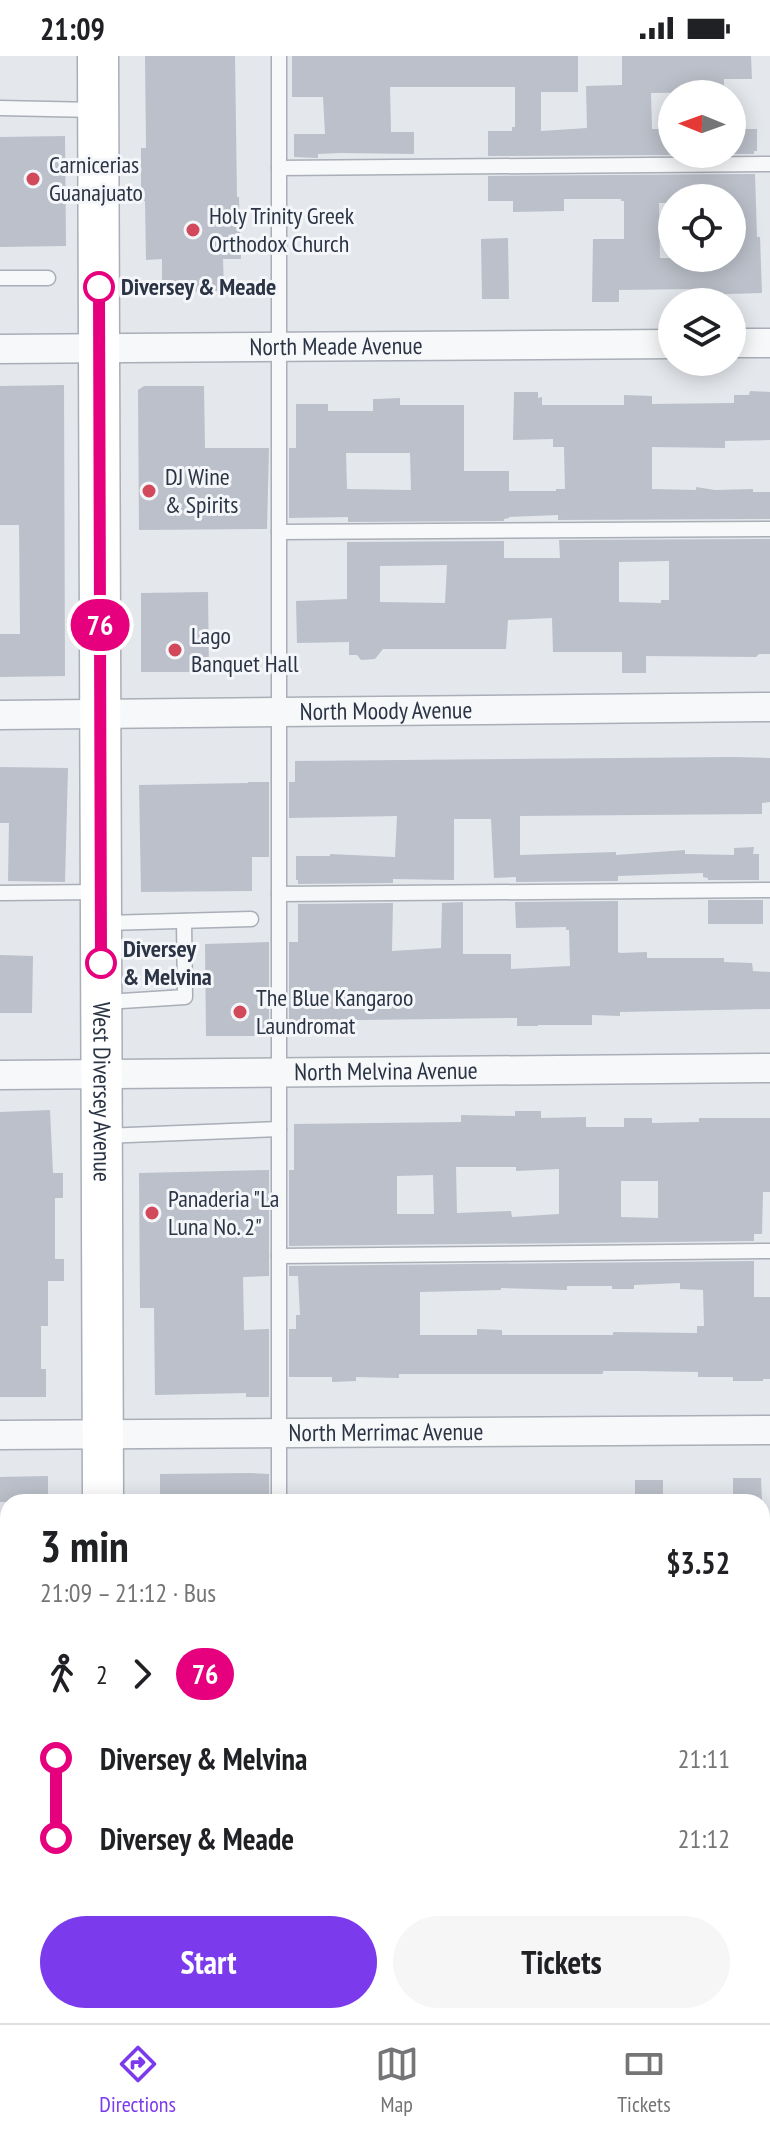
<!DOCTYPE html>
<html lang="en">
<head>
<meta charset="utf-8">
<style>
	:root { --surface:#fff; --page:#f6f6f6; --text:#202124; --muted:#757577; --line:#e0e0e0; --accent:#7c3aed }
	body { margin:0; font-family:"PT Sans Narrow",sans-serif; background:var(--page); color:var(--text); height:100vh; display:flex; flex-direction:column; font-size:30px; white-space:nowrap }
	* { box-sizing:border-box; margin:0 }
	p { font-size:26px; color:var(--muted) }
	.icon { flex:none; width:44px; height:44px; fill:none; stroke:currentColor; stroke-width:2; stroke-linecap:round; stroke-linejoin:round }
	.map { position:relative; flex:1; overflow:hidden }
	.side { position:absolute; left:0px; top:1438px; width:770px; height:530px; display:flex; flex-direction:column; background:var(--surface); border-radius:24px 24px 0 0; box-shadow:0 4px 20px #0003 }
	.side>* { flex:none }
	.badge { padding:0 16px; border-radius:26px; font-size:28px; line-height:52px }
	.needle { width:52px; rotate:271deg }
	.buttons { position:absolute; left:658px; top:24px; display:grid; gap:16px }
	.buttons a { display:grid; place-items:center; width:88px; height:88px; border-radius:50%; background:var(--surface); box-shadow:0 4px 20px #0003; font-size:40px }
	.map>.badge { position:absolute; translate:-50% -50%; box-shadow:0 0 0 4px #fff }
	.legs { display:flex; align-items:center; gap:12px; height:88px; padding:0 40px; font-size:26px }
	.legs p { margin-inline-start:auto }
	.headline { display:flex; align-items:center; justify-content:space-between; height:136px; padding:0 40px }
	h1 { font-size:44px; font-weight:600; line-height:60px }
	.button { display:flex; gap:16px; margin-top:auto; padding:16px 40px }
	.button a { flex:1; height:92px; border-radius:48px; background:var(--accent); color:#fff; font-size:32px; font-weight:600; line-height:92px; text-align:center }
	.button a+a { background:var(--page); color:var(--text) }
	ul { padding:0 40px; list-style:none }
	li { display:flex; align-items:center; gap:28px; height:80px; font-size:30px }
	li i { display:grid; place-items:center; width:12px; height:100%; margin:0 10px; background:currentColor }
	li i::after { content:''; width:20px; height:20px; margin:-10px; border:6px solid; border-radius:50%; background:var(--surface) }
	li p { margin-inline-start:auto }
	li:first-child i { background:linear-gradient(#0000 50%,currentColor 0) }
	li:last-child i { background:linear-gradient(currentColor 50%,#0000 0) }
	.status { display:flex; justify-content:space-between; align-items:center; height:56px; padding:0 40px; background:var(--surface); direction:ltr }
	.status svg { height:22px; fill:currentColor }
	.tabs { display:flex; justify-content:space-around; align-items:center; height:112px; border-top:2px solid var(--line); background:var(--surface); font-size:22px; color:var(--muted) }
	.tabs a { display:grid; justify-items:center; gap:4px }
	.tabs .on { color:var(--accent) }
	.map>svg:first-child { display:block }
	.building { fill:#bbc0ca; fill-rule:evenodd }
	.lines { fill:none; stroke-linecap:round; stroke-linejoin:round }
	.lane-casing { stroke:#a9aeb7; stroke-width:17 }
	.street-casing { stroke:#a9aeb7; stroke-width:31 }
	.secondary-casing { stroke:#a9aeb7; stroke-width:43 }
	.lane { stroke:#f7f8fa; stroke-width:14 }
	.street { stroke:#f7f8fa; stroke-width:28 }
	.secondary { stroke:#fff; stroke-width:40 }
	.line-1-casing { stroke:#fff; stroke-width:18 }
	.line-1 { stroke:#e6007e; stroke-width:12 }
	.poi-dot { fill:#d1495b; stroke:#f4f6f9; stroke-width:3 }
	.stop-1-dot { fill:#fff; stroke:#e6007e; stroke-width:4 }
	.labels { text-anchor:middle; stroke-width:6; stroke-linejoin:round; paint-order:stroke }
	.poi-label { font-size:24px; fill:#2b3445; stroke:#f4f6f9; text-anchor:start }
	.stop-label { font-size:24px; font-weight:bold; fill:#2b3445; stroke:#f4f6f9; text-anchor:start }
	.street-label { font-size:24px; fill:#2b3445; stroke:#f4f6f9 }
</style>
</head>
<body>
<div class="status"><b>21:09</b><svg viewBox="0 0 49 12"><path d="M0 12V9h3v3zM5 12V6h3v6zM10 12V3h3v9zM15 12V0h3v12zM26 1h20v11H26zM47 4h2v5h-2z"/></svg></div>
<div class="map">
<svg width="770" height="1967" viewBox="0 0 770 1967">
	<rect width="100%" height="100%" fill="#e4e7ec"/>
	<g class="building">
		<polygon points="145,0 235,0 237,141 239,141 241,203 223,203 224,235 162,236 162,203 146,204 145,145 141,145 141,92 146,92"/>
		<polygon points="292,0 578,0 578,36 541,36 541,75 587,72 586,30 622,29 622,0 751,0 752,23 724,23 724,36 651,37 652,73 672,73 672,99 488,100 488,75 512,75 512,71 515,71 515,31 390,31 391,76 414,76 414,98 341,97 318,98 318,102 294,101 294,78 325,78 323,41 292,41"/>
		<polygon points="733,73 757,73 757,95 754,95 754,98 734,98"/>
		<polygon points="65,80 66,190 0,191 0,81"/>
		<path d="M755,118l2,63h3l2,56 -69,2v-6l-74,1v12h-27l1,-63h31v-38h-3v-2h-57v12l-51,1v-11h-25v-25zM672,142h62l2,39h-4v21h-72l-1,-55h13z"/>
		<polygon points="508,182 509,243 482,243 481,183"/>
		<polygon points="64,329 65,620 0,621 0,578 20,578 19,469 0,469 0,330"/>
		<polygon points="144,330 204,330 205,392 269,392 267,473 139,474 138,334"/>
		<path d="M750,335l20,1v48l-45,1v7l-73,-1v42l44,1v-3l19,3 38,-1v3h17v27l-212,1v-5l-49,2v1l-5,1v2l-156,1v-5l-59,1v-70h7v-44h32v7h45v-12h3l24,-1v7h64v66h45v20h47v-2h9l-1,-42h-11v-8l-40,1 1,-48h24v6l4,-1v8h82v-10l28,1v8l82,-1v-8h15zM346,397h64l1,37 -64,-1z"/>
		<path d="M770,483v115h-11l-3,3 -110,-1v17h-24v-21h-69l-1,-34 -44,2 -2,29h-123l-8,10 -14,1 -4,-5h-8v-13l-52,1 -1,-42 51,-2v-57l157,-1v17h56l-1,-18zM669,505v39h-8v3l-42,-1v-40zM447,509l-2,38 -65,-1v-36z"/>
		<polygon points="208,536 209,616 141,616 141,537"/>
		<polygon points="733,701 770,702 770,746 762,747 762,758 520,760 520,799 616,796 616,799 685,794 685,798 734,799 734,792 754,791 753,798 759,798 759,824 708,824 708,822 703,821 703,817 618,820 618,825 516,826 516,821 494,822 491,763 454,763 454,824 393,823 393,827 298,828 298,824 296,824 296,800 330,800 330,798 395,801 397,760 289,762 289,726 295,726 295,705"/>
		<polygon points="0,711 68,712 65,826 8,825 9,767 0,767"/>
		<polygon points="248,726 269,726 269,801 252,801 252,835 141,836 139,729 248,727"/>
		<rect x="708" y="844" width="55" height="24"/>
		<polygon points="618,845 618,896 620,897 647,896 647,902 724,902 724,906 752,907 753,915 770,916 770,953 620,956 620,960 592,959 592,969 538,969 538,970 517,970 517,962 289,965 289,886 298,886 298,848 393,847 392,895 441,892 442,847 463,846 463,898 511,898 511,913 570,910 569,874 566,874 566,871 516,872 515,846"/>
		<polygon points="269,886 269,980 206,980 205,888"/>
		<polygon points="0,899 33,900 32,957 0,957"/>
		<polygon points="50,1054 53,1117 63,1117 63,1142 55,1142 55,1203 64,1203 64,1225 48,1225 48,1270 41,1270 41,1313 46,1313 46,1341 0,1341 0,1056"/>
		<path d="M515,1055h26v7l45,-1v10h38v-9h28v5l47,-1v-4h71v74h-7l-1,42h-8v7l-465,5v-76h5v-46l167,-2v-7l54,1zM456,1111h60v4l43,-2v45l-47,3 -1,-6 -54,2zM433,1119l1,39h-37v-38zM621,1125h37v37l-37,-1z"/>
		<polygon points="269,1114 269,1220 243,1221 244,1274 269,1273 269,1341 246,1341 246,1337 155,1339 154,1252 140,1252 139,1117"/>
		<path d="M754,1205v36h16v82h-7v2h-30v-4h-35v-5l-59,-1h-36v3h-204v4l-43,-1v4l-24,1v-5h-43v-48h7v-14h4l-2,-39h-9v-10zM680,1227v6l23,1 1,36h-7v7l-84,-1v3h-111v-5l-25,-1v6h-57v-43l81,-2v-2l66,2v-4h45v3h22v-4z"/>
		<polygon points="251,1417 269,1418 269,1443 216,1443 216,1446 160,1446 160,1418"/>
		<polygon points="48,1420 48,1446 0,1446 0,1421"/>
		<polygon points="733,1422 761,1422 762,1446 733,1446"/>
		<rect x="635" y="1424" width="28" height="22"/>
	</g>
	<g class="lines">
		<g class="lane-casing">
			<g id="lane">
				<polyline points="279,0 279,1446"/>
				<polyline points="0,52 96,54"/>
				<polyline points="279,112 770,108"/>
				<polyline points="0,222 48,222"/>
				<polyline points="279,476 770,473"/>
				<polyline points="0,837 100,836"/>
				<polyline points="279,838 770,834"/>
				<polyline points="105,867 251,863"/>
				<polyline points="106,946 185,941 184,865"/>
				<polyline points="103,1080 279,1073"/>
				<polyline points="279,1200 770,1195"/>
				<polyline points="762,1559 770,1559"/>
				<polyline points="762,1922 770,1922"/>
				<polyline points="280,1960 280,1967"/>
			</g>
		</g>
		<g class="street-casing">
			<g id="street">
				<polyline points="732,287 770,287"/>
				<path id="s1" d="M0,293l672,-5"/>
				<path id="s2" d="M0,659l770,-8"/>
				<path id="s3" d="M0,1019l770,-7"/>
				<path id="s4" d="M0,1379l770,-5"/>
				<polyline points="762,1734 770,1734"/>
				<polyline points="0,1740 8,1740"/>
			</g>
		</g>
		<g class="secondary-casing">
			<g id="secondary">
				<path id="s5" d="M98,0l5,1446"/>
				<polyline points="105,1960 105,1967"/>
			</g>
		</g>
		<use href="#lane" class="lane"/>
		<use href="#street" class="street"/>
		<use href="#secondary" class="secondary"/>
	</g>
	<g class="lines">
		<g class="line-1-casing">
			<polyline id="line-1" points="99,231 101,907"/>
		</g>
		<use href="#line-1" class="line-1"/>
	</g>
	<g class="poi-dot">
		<circle cx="33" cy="123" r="8"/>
		<circle cx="193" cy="174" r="8"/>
		<circle cx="149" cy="435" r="8"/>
		<circle cx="175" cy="594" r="8"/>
		<circle cx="240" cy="956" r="8"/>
		<circle cx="152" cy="1157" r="8"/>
	</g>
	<g class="stop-1-dot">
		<circle cx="99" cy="231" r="14"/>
		<circle cx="101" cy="907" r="14"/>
	</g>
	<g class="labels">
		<g class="poi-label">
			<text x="49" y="117">Carnicerias<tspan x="49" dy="28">Guanajuato</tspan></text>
			<text x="209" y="168">Holy Trinity Greek<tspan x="209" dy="28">Orthodox Church</tspan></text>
			<text x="165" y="429">DJ Wine<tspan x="165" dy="28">&amp; Spirits</tspan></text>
			<text x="191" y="588">Lago<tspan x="191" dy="28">Banquet Hall</tspan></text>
			<text x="256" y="950">The Blue Kangaroo<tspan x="256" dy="28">Laundromat</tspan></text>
			<text x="168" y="1151">Panaderia "La<tspan x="168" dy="28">Luna No. 2"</tspan></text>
		</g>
		<g class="stop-label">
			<text x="121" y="239">Diversey &amp; Meade</text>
			<text x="123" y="901">Diversey<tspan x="123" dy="28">&amp; Melvina</tspan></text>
		</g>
		<g class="street-label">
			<text dy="8" stroke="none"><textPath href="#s1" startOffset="336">North Meade Avenue</textPath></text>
			<text dy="8" stroke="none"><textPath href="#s2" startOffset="386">North Moody Avenue</textPath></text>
			<text dy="8" stroke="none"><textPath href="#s3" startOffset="386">North Melvina Avenue</textPath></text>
			<text dy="8" stroke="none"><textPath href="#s5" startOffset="1036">West Diversey Avenue</textPath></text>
			<text dy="8" stroke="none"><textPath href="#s4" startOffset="386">North Merrimac Avenue</textPath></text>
		</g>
	</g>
</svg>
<div class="buttons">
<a><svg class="needle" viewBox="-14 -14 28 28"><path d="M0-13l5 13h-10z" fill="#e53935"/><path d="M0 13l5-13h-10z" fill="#757577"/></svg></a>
<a><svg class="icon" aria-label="locate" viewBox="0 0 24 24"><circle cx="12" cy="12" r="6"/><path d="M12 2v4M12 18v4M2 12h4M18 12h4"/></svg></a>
<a><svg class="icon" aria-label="layers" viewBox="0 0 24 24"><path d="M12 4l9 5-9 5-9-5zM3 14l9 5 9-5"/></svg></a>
</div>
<b class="badge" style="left:100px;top:569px;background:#e6007e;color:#fff">76</b>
<section class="side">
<div class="headline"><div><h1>3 min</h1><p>21:09 – 21:12 · Bus</p></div><b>$3.52</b></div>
<div class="legs"><svg class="icon" aria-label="walk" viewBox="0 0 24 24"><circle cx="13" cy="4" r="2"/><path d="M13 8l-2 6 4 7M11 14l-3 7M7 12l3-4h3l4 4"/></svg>2<svg class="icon" aria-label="forward" viewBox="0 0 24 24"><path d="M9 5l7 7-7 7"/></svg><b class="badge" style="background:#e6007e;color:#fff">76</b></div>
<ul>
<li><i style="color:#e6007e"></i><b>Diversey &amp; Melvina</b><p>21:11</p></li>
<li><i style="color:#e6007e"></i><b>Diversey &amp; Meade</b><p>21:12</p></li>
</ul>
<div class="button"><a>Start</a><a>Tickets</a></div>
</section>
</div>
<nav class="tabs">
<a class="on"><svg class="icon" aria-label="directions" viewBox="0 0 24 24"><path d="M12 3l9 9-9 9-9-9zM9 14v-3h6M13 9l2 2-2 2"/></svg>Directions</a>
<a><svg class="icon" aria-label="map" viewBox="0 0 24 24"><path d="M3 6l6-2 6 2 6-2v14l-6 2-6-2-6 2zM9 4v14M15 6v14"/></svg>Map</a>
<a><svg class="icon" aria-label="tickets" viewBox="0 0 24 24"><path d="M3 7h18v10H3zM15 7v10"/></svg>Tickets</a>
</nav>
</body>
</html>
